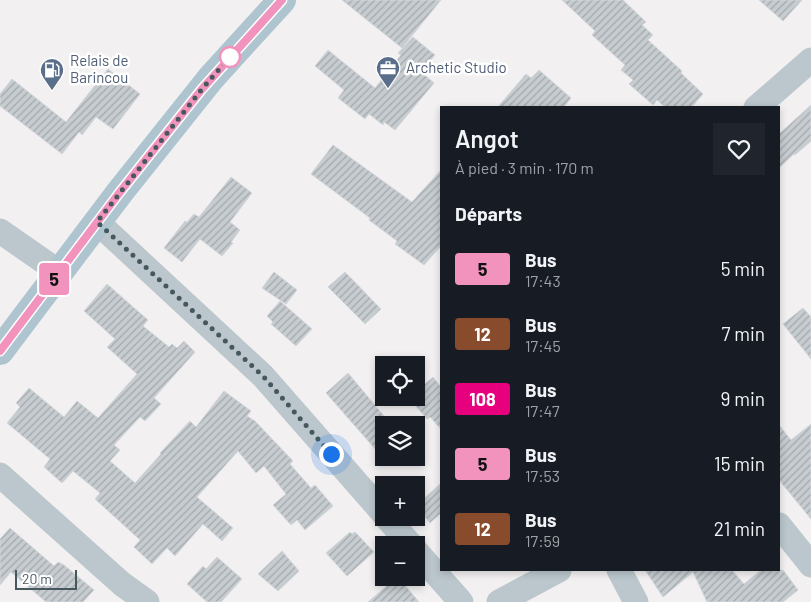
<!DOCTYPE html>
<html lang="fr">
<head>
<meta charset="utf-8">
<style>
	:root { --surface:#171b24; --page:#20242c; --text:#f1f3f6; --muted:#9ea1a6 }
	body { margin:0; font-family:Barlow,sans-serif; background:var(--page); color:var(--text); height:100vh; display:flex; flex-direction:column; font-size:19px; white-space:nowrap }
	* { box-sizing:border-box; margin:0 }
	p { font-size:16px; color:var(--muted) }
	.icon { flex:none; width:28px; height:28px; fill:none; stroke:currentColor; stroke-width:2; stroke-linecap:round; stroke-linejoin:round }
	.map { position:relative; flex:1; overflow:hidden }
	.drawer { position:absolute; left:440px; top:106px; width:340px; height:465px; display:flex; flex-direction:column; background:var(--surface); border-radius:0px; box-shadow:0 2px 8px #0003 }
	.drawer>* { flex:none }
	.badge { padding:0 10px; border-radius:4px; font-size:18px; line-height:32px }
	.tools { position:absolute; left:375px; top:356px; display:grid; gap:10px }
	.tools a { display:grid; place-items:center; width:50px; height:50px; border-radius:0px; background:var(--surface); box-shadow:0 2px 8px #0003; font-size:25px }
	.scale { position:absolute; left:15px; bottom:12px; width:62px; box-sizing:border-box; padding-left:5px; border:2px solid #47575e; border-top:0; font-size:14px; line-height:18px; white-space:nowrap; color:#47575e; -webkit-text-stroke:4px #fff; paint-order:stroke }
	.you { position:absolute; width:25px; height:25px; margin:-12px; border:4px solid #fff; border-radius:50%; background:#1a73e8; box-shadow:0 0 0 8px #1a73e833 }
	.map>.badge { position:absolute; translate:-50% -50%; box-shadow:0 0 0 2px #fff }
	h2 { padding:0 15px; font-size:19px; line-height:45px }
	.round { display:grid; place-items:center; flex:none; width:52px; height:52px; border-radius:0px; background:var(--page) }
	.headline { display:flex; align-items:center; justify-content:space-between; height:85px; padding:0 15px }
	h1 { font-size:24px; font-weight:600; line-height:38px }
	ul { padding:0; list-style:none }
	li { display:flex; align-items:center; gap:15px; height:65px; padding:0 15px }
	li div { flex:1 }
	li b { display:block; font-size:19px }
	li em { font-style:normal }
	li .badge { min-width:55px; font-weight:700; text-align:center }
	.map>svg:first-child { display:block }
	.building { fill:url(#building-hatch); stroke:#d3d7dc }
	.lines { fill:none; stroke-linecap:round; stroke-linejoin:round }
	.minor { stroke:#bbc7cd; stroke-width:25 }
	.major { stroke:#aec5d0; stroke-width:28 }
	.line-casing { stroke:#fff; stroke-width:11 }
	.line { stroke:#f193bd; stroke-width:8 }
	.walk { stroke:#47575e; stroke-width:5; stroke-dasharray:0 9 }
	.stop-dot { fill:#fff; stroke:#f193bd; stroke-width:2.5 }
	.labels { text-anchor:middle; stroke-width:5; stroke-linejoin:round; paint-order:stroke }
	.service-label { font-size:15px; fill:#4e5e75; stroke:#fff; text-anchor:start }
</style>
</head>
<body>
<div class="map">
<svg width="811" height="602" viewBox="0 0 811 602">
	<defs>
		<pattern id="building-hatch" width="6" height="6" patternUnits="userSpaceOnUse" patternTransform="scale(1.25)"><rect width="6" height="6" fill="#c6ccd0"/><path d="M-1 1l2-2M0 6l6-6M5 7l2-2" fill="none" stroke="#a3a8ac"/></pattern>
	</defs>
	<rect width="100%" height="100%" fill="#f2f0f0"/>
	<g class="building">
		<polygon points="342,0 441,0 402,48"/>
		<polygon points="562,0 623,0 646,22 642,25 653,35 648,40 682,71 681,73 703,94 691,108 666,108 657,100 653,105 629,84 633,80 621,70 625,65 592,35 595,31"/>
		<polygon points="759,0 802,0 783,21"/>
		<polygon points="413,37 435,55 421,72 434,83 395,130 384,122 383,125 369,114 365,119 338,98 344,90 315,66 328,50 375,88 401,55 398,53"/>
		<polygon points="108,69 140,94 113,129 96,117 82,135 79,132 62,154 0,106 0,94 12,79 66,122"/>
		<polygon points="539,70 571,98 563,108 497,108 526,74 531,78"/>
		<polygon points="811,105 811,141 795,155 794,154 779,168 779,134"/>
		<polygon points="333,145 412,202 441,170 441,246 424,265 395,244 397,241 369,220 370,218 311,174"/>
		<polygon points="231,177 252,193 230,222 240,230 231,242 233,243 222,256 200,239 182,262 164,248 185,221 187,222 194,214 199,217"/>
		<polygon points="274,272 297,290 286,304 262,288"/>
		<polygon points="345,272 381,309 365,324 328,287"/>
		<polygon points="107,284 148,320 143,326 169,347 172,344 177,348 184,341 195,352 154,398 161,404 145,421 140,417 114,445 120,450 110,461 135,483 161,454 160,453 190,421 196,427 224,391 251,411 247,416 255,421 293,461 290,464 311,488 315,485 333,506 305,530 297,520 291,525 273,505 286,494 264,466 256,473 238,451 197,497 233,528 222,541 203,524 175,556 167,548 152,564 134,547 140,540 95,499 100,493 73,471 62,483 44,467 50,459 7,423 20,407 16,403 29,388 64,417 77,401 98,418 137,374 107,347 115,339 84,311"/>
		<polygon points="280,301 312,329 296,346 271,324 273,322 267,316"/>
		<polygon points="803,308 811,317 811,359 783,324"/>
		<polygon points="348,373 384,416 384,459 326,393"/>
		<polygon points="433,377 441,387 441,429 430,417 427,419 409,398 416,398 416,392"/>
		<polygon points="811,424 811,519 779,480 779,425 791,440"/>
		<polygon points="441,483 441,513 430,523 416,506"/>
		<polygon points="10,528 54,566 58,562 64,565 94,590 83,602 46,602 11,572 0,585 0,539"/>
		<polygon points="350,532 352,534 355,532 374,552 347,576 326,553"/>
		<polygon points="282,551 299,571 278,591 258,574"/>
		<polygon points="217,557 242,579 221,602 207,602 187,584 203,566 206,569"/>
		<polygon points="645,570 732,570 744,584 761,570 783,570 798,590 783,602 707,602 693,572 663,597"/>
		<polygon points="396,578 399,578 419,602 368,602"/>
	</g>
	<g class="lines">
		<g class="minor">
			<polyline points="756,108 811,60"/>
			<polyline points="97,222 263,376 384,514"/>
			<polyline points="0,231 59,272"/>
			<polyline points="0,475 122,584 147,602"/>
			<polyline points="387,518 411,545"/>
			<polyline points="779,525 811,565"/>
			<polyline points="416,551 461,602"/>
			<polyline points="619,570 636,602"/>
			<polyline points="499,602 559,570"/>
		</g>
		<polyline class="major" points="0,351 120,192 211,78 282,0"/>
	</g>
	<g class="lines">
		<g class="line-casing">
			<polyline id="line" points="0,351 120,192 202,89 282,0"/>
		</g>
		<use href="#line" class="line"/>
		<polyline class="walk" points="230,57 202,89 97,222 263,376 331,454"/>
	</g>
	<defs>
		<g id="office-pin" transform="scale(1.25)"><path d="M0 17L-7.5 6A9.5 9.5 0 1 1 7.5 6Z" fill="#5c6f8a" stroke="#fff"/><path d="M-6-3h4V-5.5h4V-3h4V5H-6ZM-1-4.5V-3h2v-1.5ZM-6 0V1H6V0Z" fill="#fff"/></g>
		<g id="fuel-pin" transform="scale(1.25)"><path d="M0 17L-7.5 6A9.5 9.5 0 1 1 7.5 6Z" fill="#5c6f8a" stroke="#fff"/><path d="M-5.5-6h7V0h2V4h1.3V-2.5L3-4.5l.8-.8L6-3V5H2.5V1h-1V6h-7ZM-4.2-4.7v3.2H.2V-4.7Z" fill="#fff"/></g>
	</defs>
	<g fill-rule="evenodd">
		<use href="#office-pin" x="388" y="68"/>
		<use href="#fuel-pin" x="52" y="70"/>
	</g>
	<circle class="stop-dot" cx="230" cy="57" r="10"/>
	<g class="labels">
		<g class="service-label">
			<text x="70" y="66">Relais de<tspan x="70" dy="17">Barincou</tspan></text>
			<text x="406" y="73">Archetic Studio</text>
		</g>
	</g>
</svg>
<div class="tools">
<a><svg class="icon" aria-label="locate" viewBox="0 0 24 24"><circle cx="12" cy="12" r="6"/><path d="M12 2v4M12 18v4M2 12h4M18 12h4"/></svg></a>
<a><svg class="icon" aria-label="layers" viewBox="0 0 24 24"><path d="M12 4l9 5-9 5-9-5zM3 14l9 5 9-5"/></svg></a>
<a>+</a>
<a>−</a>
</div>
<div class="scale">20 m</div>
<div class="you" style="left:331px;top:454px"></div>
<b class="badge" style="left:54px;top:279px;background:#f193bd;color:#111">5</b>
<section class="drawer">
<div class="headline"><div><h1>Angot</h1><p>À pied · 3 min · 170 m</p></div><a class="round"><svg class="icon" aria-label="heart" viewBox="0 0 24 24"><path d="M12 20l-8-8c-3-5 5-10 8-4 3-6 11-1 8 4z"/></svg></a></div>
<h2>Départs</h2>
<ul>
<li><span class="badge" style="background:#f193bd;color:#111">5</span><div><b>Bus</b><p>17:43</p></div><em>5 min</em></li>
<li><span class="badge" style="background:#884b2c;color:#fff">12</span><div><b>Bus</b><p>17:45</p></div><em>7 min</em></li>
<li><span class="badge" style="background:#e6007e;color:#fff">108</span><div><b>Bus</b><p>17:47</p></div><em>9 min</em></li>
<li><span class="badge" style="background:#f193bd;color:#111">5</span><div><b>Bus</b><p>17:53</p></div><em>15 min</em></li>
<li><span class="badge" style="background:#884b2c;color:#fff">12</span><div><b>Bus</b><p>17:59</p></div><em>21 min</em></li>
</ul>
</section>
</div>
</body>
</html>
